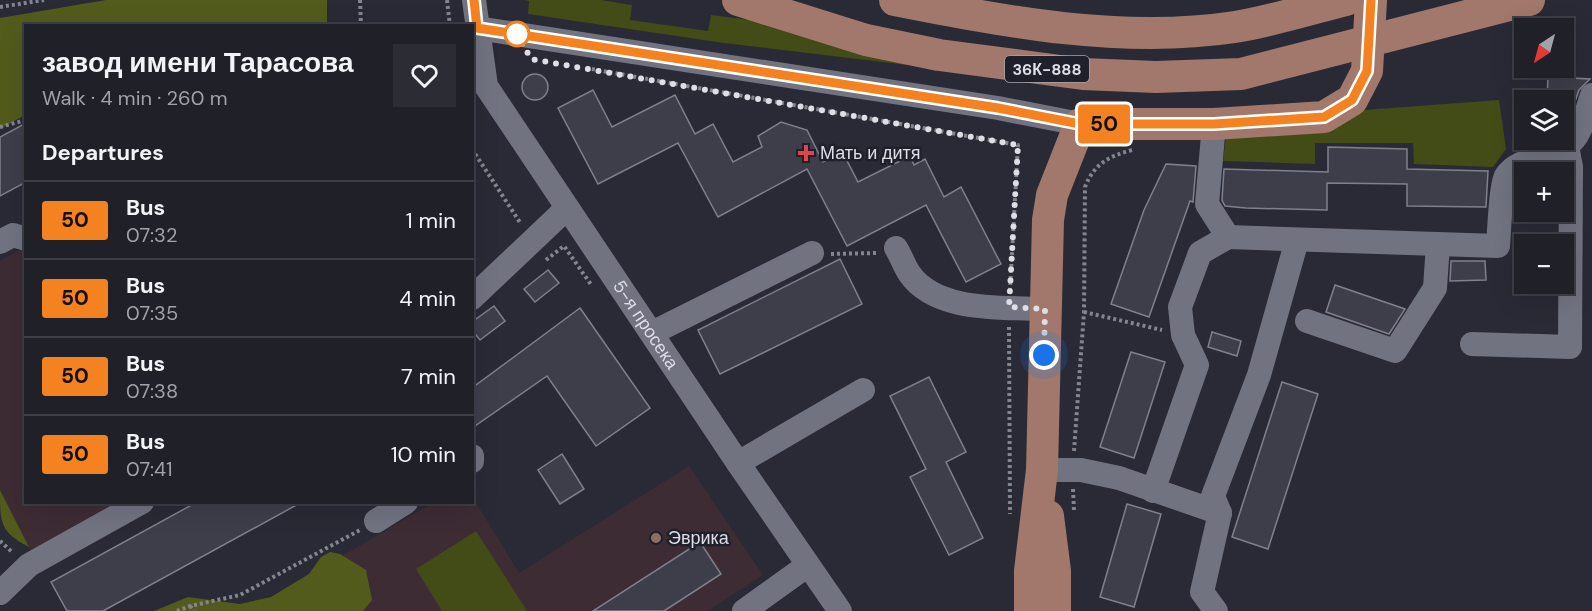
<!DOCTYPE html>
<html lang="en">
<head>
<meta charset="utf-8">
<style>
	:root { --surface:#1f2028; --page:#2c2d34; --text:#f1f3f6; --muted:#a1a3a8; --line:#3c3e45 }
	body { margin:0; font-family:"DM Sans",sans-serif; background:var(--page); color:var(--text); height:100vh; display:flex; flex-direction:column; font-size:22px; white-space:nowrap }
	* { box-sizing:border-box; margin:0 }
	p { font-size:20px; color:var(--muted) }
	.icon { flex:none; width:33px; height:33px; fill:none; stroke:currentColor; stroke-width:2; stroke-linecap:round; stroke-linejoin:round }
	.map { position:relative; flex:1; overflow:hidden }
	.side { position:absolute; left:24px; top:24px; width:450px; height:480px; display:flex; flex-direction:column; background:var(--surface); border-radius:0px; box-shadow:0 6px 24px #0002,0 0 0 2px var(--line) }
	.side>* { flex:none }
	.badge { padding:0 12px; border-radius:4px; font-size:21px; line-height:39px }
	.needle { width:39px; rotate:216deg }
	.fabs { position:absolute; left:1514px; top:18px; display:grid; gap:12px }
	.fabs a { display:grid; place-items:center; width:60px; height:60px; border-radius:0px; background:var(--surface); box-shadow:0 6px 24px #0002,0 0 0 2px var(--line); font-size:30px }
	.you { position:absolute; width:30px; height:30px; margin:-15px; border:4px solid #fff; border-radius:50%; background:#1a73e8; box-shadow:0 0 0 9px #1a73e833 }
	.map>.badge { position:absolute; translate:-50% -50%; box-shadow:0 0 0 3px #fff }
	h2 { padding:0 18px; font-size:22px; line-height:54px }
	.round { display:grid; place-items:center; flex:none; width:63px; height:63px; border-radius:0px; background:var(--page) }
	.head { display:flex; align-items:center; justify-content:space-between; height:102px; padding:0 18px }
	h1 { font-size:28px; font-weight:600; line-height:45px }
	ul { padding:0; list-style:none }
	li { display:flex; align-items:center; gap:18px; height:78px; padding:0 18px; border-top:2px solid var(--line) }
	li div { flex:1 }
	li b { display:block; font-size:22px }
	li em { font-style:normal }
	li .badge { min-width:66px; font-weight:700; text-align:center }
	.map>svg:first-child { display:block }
	.education { fill:#3e2c35 }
	.green { fill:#434b17 }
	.forest { fill:#525b1c }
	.building { fill:#3d3e4a; stroke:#7f808e; stroke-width:1.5 }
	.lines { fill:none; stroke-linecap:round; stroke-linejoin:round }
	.path { stroke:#83848d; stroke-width:4; stroke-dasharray:3 3; stroke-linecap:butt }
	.minor { stroke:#727381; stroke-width:24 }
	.major { stroke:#a1786b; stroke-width:32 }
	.line-casing { stroke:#fff; stroke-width:14 }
	.line { stroke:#f58220; stroke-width:9 }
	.walk { stroke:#dddee6; stroke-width:6; stroke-dasharray:0 10.8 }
	.stop-dot { fill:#fff; stroke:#f58220; stroke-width:3 }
	.health-dot { fill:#e0444e; stroke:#1f202b; stroke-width:2 }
	.education-dot { fill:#8d6e63; stroke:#1f202b; stroke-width:2 }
	.labels { text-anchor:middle; stroke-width:5; stroke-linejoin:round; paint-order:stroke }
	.shield { fill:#1f202b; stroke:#a4a5ae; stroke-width:1.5 }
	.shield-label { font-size:16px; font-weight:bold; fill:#dddee6 }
	.poi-label { font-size:18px; fill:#dddee6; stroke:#1f202b; text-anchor:start }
	.street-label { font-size:18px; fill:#dddee6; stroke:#1f202b }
</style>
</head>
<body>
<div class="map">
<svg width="1592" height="611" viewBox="0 0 1592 611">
	<rect width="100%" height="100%" fill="#292a35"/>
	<g class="education">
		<polygon points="18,251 25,251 26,502 123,503 32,553 0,490 0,261"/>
		<polygon points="689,466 763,575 708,611 248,611 433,503 472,502 473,498 519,573"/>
	</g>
	<g class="green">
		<polygon points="524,0 601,0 632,5 630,20 708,31 711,15 1007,53 965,72 724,43 528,14 529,1"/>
		<polygon points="1499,100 1506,149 1493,167 1414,164 1413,143 1315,143 1315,164 1223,161 1228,120"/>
		<polygon points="476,531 527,611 442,611 416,569"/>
	</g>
	<g class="forest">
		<polygon points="106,0 327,0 327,25 26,26 25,115 0,129 0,18"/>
		<path d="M0,490l29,57c-29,-15 -29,-24 -29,-57z"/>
		<polygon points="330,552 340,554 366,570 372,600 363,611 154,611 188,597 240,604 271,597 309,574 321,557"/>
	</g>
	<g class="building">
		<circle cx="535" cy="87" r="13"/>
		<polygon points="1548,77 1590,79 1579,90 1571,113 1563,113 1563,100 1547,100"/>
		<polygon points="593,90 612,127 675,95 695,134 713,124 733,162 762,147 758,136 781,122 807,130 823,162 842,151 858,182 910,156 914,165 925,159 944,197 961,187 1001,264 966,282 926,205 847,246 807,169 718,217 678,143 598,184 558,108"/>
		<polygon points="26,123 26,182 0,196 0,137"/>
		<polygon points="1328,147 1407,149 1407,169 1488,171 1486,207 1407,206 1407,184 1327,183 1327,210 1246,208 1225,206 1222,200 1224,169 1328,172"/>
		<polygon points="1166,164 1196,166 1193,202 1190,201 1149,317 1111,304 1144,210"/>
		<polygon points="840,259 862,304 720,374 698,330"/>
		<polygon points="1451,261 1485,261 1486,280 1450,281"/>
		<polygon points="548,270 559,283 535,302 524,289"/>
		<polygon points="1335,285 1405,309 1389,334 1326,312"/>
		<polygon points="494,306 505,321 480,340 472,330 472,322"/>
		<polygon points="580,308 650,408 596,446 547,376 472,428 472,388"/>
		<polygon points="1212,332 1241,341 1237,356 1208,347"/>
		<polygon points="1131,352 1165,362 1134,458 1100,447"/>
		<polygon points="929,377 966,452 946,462 983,538 949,555 910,477 926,469 890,396"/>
		<polygon points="1282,382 1318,394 1268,549 1232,537"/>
		<polygon points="562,454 584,489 560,504 538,470"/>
		<polygon points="197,502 302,502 103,611 67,611 51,582"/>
		<polygon points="1127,504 1161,514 1134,607 1100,597"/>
		<polygon points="700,542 721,574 664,611 593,611"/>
	</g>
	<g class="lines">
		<g class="path">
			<polyline points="360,0 361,26"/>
			<polyline points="447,0 450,26"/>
			<polyline points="0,7 44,0"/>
			<polyline points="586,68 1018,145 1010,289"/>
			<polyline points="0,127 26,120"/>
			<polyline points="472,149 521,224"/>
			<polyline points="831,254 877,253"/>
			<polyline points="546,260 564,246 592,286"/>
			<polyline points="1084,312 1162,330"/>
			<polyline points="1009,327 1010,514"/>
			<path d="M1074,451l10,-139 1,-125c9,-23 24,-31 47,-37"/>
			<polyline points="1073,489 1074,511"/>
			<polyline points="0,541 12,552"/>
			<polyline points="190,606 194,611"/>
			<polyline points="177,611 190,606 240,595 360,530"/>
		</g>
		<g class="minor">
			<path id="s1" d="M474,0l12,86 252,377 102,148"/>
			<polyline points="477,28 998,108 1080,124"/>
			<polyline points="1214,124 1207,204 1228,237"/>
			<polyline points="0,242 13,235 26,239"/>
			<path d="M896,248c5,8 8,17 13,25 27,40 95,34 136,36"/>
			<polyline points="472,298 566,209"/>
			<polyline points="1307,321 1395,351 1435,288 1438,244"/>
			<polyline points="652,333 812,253"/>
			<polyline points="1472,344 1570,347 1571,167 1567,146"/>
			<polyline points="472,456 472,461"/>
			<polyline points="738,463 863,390"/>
			<polyline points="1042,470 1081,470 1119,478 1220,513 1213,496 1259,375 1297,240"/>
			<path d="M1153,491l44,-126 -14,-30 -3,-28 20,-54 28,-16 270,9c1,-12 3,-64 8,-70 15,-23 54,-14 71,-41 7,-12 11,-27 15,-40"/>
			<polyline points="376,521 406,502"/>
			<polyline points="0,593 29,565 142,502"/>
			<polyline points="744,611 808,565"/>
			<polyline points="1216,611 1202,592 1220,513"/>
		</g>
		<g class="major">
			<polyline points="738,0 866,40 939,55 1083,74 1156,77 1241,74 1529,0"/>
			<path d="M895,0c110,22 228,44 340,27 37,-6 75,-18 111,-27"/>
			<polyline points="1048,516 1055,571 1055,611"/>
			<polyline points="1030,611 1030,571 1042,470 1048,220 1052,195 1080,124 1214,124 1324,117 1352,100 1367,71 1371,0"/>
		</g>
	</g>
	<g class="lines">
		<g class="line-casing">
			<polyline id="line" points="474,0 477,28 998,108 1080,124 1214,124 1324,117 1352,100 1367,71 1371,0"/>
		</g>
		<use href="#line" class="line"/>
		<polyline class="walk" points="517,34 531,59 1018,145 1009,307 1045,309 1044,355"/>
	</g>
	<circle class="stop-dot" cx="517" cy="34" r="12"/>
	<path class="health-dot" d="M803 144h6v6h6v6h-6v6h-6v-6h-6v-6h6z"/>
	<circle class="education-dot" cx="656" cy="538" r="6"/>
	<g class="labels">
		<rect class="shield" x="1005" y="56" width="84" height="26" rx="4.5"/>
		<g class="shield-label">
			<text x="1047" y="75">36К-888</text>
		</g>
		<g class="poi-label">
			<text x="820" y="159">Мать и дитя</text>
			<text x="668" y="544">Эврика</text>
		</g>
		<g class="street-label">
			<text dy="6" stroke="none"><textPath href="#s1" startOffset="374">5-я просека</textPath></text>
		</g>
	</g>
</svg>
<div class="fabs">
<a><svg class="needle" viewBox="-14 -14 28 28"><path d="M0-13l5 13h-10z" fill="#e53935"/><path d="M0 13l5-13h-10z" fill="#a1a3a8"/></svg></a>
<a><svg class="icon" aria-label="layers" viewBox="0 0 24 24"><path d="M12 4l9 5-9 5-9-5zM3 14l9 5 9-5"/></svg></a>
<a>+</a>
<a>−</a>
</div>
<div class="you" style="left:1044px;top:355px"></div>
<b class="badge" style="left:1104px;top:124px;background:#f58220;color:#111">50</b>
<section class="side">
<div class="head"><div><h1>завод имени Тарасова</h1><p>Walk · 4 min · 260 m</p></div><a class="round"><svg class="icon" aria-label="heart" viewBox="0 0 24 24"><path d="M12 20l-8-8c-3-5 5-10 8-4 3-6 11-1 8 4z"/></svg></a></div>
<h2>Departures</h2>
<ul>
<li><span class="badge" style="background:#f58220;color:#111">50</span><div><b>Bus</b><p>07:32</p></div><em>1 min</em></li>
<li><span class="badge" style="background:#f58220;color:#111">50</span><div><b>Bus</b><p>07:35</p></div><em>4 min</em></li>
<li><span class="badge" style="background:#f58220;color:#111">50</span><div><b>Bus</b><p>07:38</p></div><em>7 min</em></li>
<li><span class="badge" style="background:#f58220;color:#111">50</span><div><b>Bus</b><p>07:41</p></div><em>10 min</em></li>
</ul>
</section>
</div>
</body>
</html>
